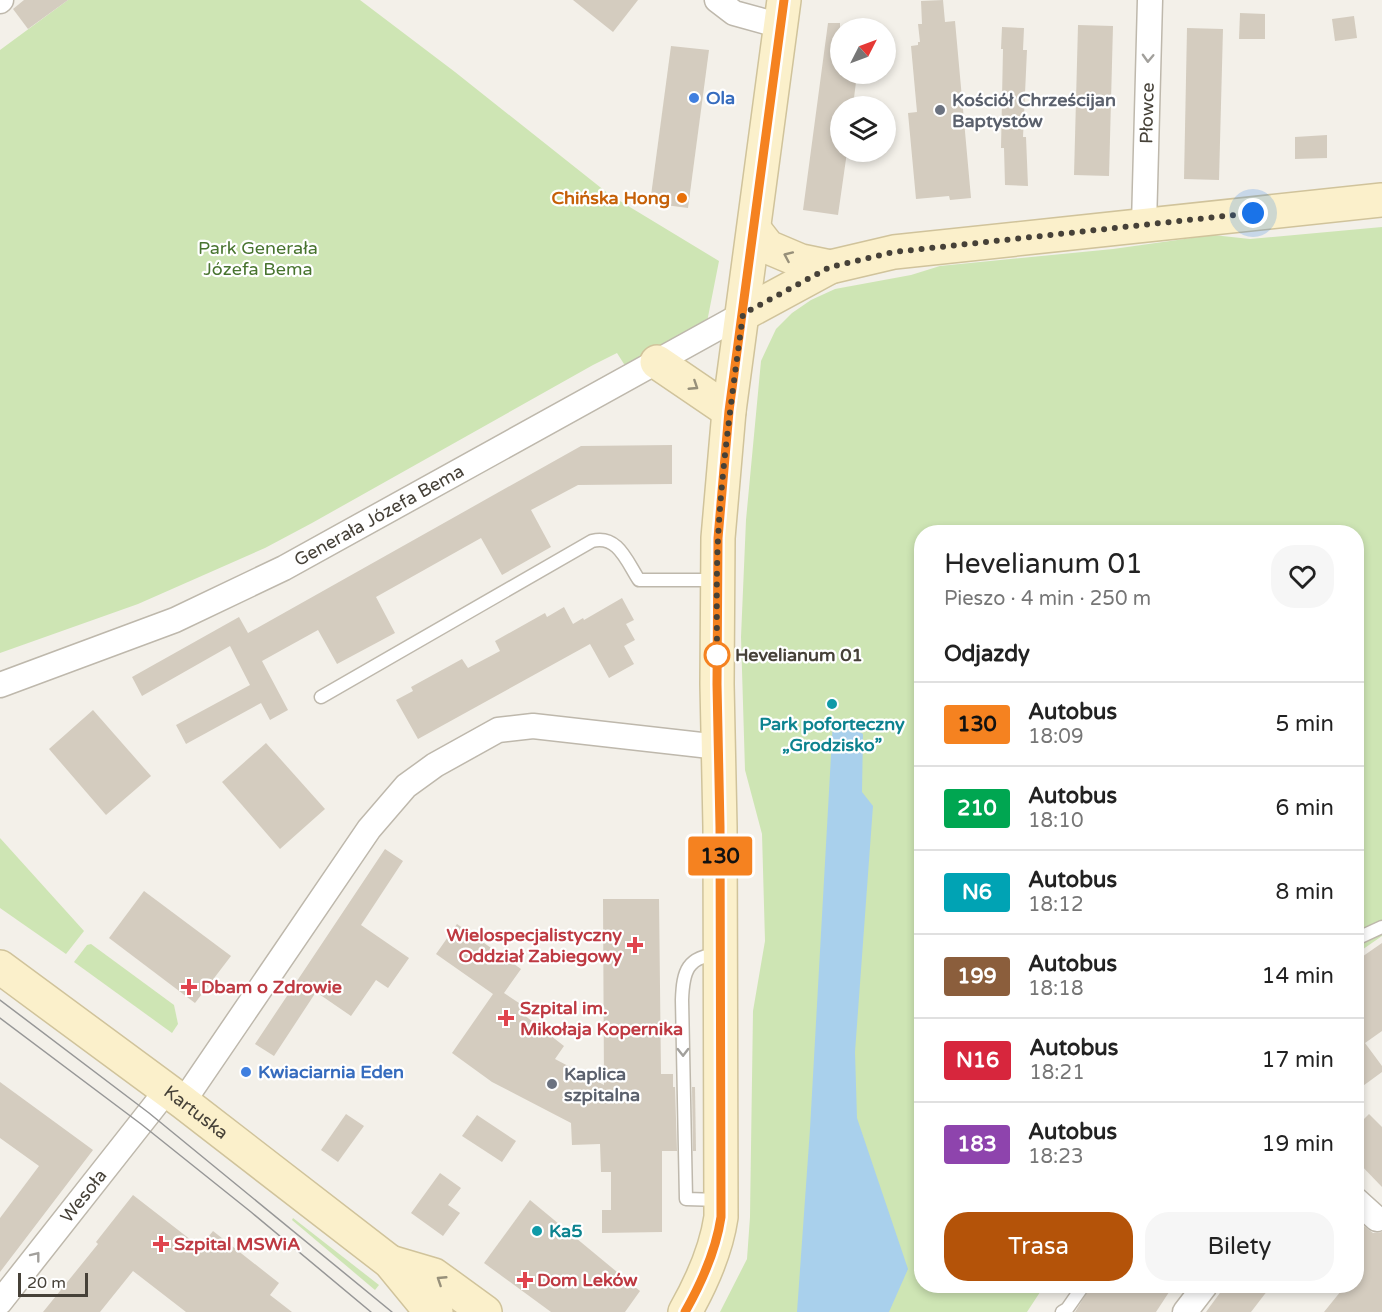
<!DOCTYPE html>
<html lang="pl">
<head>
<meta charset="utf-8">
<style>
	:root { --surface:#fff; --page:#f6f6f6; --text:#222; --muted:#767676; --line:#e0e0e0; --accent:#b45309 }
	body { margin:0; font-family:"Varela Round",sans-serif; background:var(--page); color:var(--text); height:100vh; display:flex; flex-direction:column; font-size:22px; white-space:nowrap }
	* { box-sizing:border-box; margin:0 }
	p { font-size:20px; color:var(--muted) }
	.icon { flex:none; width:33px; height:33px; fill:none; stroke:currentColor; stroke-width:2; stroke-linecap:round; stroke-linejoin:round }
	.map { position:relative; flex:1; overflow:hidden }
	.drawer { position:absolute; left:914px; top:525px; width:450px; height:768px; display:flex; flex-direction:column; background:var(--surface); border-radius:24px; box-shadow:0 3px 9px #0003 }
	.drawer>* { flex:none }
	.badge { padding:0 12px; border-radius:4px; font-size:21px; line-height:39px }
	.needle { width:39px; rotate:48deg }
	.tools { position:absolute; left:830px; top:18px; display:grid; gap:12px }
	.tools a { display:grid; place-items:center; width:66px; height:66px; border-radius:50%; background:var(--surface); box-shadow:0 3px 9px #0003; font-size:30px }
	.scale { position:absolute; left:18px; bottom:15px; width:70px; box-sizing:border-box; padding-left:6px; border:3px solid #464138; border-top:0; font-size:16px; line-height:21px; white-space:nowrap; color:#464138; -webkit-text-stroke:4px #fff; paint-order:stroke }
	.you { position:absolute; width:30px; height:30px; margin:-15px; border:4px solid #fff; border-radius:50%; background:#1a73e8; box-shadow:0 0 0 9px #1a73e833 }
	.map>.badge { position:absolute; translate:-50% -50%; box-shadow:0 0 0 3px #fff }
	h2 { padding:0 30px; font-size:22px; line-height:54px }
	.round { display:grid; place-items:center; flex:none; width:63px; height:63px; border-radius:24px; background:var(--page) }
	.overview { display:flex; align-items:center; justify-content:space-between; height:102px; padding:0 30px }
	h1 { font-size:28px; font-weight:600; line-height:45px }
	.button { display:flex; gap:12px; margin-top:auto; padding:12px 30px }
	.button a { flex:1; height:69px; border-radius:24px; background:var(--accent); color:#fff; font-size:24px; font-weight:600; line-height:69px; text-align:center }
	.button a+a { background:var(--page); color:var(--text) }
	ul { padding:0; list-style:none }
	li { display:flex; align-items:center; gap:18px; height:84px; padding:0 30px; border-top:2px solid var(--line) }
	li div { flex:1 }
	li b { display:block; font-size:22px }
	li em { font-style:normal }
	li .badge { min-width:66px; font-weight:700; text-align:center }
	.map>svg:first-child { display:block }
	.green { fill:#cee5b4 }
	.water { fill:#a9d0ec }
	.building { fill:#d4ccbf }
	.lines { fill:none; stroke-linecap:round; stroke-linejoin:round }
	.lane-casing { stroke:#beb8ac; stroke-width:15 }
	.street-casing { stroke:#beb8ac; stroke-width:27 }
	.secondary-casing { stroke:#d0c39b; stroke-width:36 }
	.lane { stroke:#fff; stroke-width:12 }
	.street { stroke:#fff; stroke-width:24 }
	.secondary { stroke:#fbf0cb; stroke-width:33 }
	.tram { stroke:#979797; stroke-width:1.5 }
	.oneway { stroke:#a2a09c }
	.oneway2 { stroke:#97907a }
	.line-casing { stroke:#fff; stroke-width:14 }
	.line { stroke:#f58220; stroke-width:9 }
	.walk { stroke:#464138; stroke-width:6; stroke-dasharray:0 10.8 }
	.shop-dot { fill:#3f7fe0; stroke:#fff; stroke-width:2 }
	.worship-dot { fill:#6b7280; stroke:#fff; stroke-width:2 }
	.food-dot { fill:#e8710a; stroke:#fff; stroke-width:2 }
	.stop-dot { fill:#fff; stroke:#f58220; stroke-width:3 }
	.culture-dot { fill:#0f9aa8; stroke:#fff; stroke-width:2 }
	.health-dot { fill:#e0444e; stroke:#fff; stroke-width:2 }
	.labels { text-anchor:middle; stroke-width:4.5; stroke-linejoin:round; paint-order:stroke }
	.shop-label { font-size:18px; font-weight:bold; fill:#366cbe; stroke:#fff; text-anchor:start }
	.worship-label { font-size:18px; font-weight:bold; fill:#5b616d; stroke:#fff; text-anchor:start }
	.street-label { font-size:18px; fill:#464138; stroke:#fff }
	.food-label { font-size:18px; font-weight:bold; fill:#c56008; stroke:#fff; text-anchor:end }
	.park-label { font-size:18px; fill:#48742f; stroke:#fff }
	.stop-label { font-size:18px; font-weight:bold; fill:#464138; stroke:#fff; text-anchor:start }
	.culture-label { font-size:18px; font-weight:bold; fill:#0d838f; stroke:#fff }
	.health-label { font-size:18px; font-weight:bold; fill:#be3a42; stroke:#fff; text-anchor:start }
</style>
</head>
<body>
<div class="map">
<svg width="1382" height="1312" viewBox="0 0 1382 1312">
	<rect width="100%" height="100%" fill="#f3f0e9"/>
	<g class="green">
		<polygon points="68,0 360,0 455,72 610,195 719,261 707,322 630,366 624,364 617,353 593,365 312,523 265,548 138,604 0,653 0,50"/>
		<polygon points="1382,227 1382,936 1356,954 1356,532 921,532 921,1286 1044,1286 1027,1312 720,1312 747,1259 750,1217 753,1011 765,941 762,834 745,770 741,637 746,520 761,361 776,329 792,313 811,300 835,289 911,275 940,266 1113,249 1213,235 1250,239"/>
		<polygon points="0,838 84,931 66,954 0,908"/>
		<polygon points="91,944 174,1005 178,1024 172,1033 74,962 87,945"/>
		<polygon points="293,1218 379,1285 375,1290 292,1220"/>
	</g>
	<polygon class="water" points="842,719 847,719 849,725 863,734 862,792 873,806 855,1052 857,1118 908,1269 889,1312 797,1312 810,1129 833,720 842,721"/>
	<g class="building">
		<polygon points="24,0 68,0 28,29 13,9"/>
		<polygon points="573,0 638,0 613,32"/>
		<polygon points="943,0 945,22 955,21 971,198 950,200 949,196 916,199 908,113 917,112 911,46 918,45 918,42 920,42 918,24 922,24 921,1"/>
		<polygon points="1240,13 1265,14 1265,39 1239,39"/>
		<polygon points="1354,16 1357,38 1335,41 1332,19"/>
		<polygon points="828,23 840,23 840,74 857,74 853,106 840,106 840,152 847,152 838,215 803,210"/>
		<polygon points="1078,25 1113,26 1109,176 1074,175"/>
		<polygon points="1002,27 1024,28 1023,50 1027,50 1023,137 1026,137 1028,186 1005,185 1004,148 1001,148 1003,49 1001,49"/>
		<polygon points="1187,28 1223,29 1219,180 1184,179"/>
		<polygon points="671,46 709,50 688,208 650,203"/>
		<polygon points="1327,135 1327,158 1295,159 1295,137"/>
		<polygon points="672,445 672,484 578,485 531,510 551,547 502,575 481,538 376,597 395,633 337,664 318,630 262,661 288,710 270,720 261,703 186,744 176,725 250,685 230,646 142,696 132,677 239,617 248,633 581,446"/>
		<polygon points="622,598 634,620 626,624 635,640 624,646 634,664 609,678 590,644 418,739 396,700 413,691 411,687 462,659 468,668 500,651 495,641 545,613 547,617 564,607 573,624 583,618 584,620"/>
		<polygon points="93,710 151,776 106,815 49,749"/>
		<polygon points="266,743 325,809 280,849 222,782"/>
		<polygon points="385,849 403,861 361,925 409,958 388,988 376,980 351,1016 316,992 274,1056 255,1044"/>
		<polygon points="144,891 231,956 195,1003 109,938"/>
		<polygon points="603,899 659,899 661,1074 673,1074 673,1087 675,1087 677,1151 662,1151 662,1232 602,1233 602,1210 611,1210 611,1172 601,1172 600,1144 572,1145 571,1123 492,1082 452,1053 493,994 436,954 457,924 521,969 504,993 522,1005 519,1011 564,1046 555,1059 604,1085"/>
		<polygon points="1382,943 1382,1031 1365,1043 1382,1066 1382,1072 1356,1091 1356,961"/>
		<polygon points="0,1082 93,1150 0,1272 0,1218 39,1166 0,1138"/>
		<polygon points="692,1087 695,1087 696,1151 693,1151"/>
		<polygon points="346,1114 364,1126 338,1162 321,1150"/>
		<polygon points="1369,1114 1382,1127 1382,1187 1356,1160 1356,1127"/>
		<polygon points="477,1115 516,1141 502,1162 462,1136"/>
		<polygon points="440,1173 461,1188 448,1205 460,1213 443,1236 411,1213"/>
		<polygon points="133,1195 200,1247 213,1231 279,1283 270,1295 292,1312 186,1312 133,1271 100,1312 43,1312 98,1244 96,1242"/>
		<polygon points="530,1200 640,1291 625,1312 551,1312 484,1263"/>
		<polygon points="1364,1226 1373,1233 1382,1232 1382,1312 1324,1312 1345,1286 1356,1286 1356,1236"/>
		<polygon points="1091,1286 1173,1286 1156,1312 1075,1312"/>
		<polygon points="1225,1286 1271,1286 1251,1312 1206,1312"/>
	</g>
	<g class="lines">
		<g class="lane-casing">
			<g id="lane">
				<path d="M321,697l271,-156c26,-7 35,21 47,39h77"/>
				<polyline points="1356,939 1382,927"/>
				<path d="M720,954c-33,2 -37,17 -38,46l4,199 35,1"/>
				<polyline points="1062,1312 1067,1309 1083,1286"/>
			</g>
		</g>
		<g class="street-casing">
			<g id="street">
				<polyline points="717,0 734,13 781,26"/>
				<polyline points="0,1 1,0"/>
				<path id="s1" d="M1144,225l6,-225"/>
				<path id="s2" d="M0,685l175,-65 109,-52 459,-254"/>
				<polyline points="183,1102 369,829 406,786 435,765 498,730 533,726 719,747"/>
				<polyline points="1356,1200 1377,1219"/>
				<path id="s3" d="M0,1302l167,-212"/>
				<polyline points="1185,1312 1205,1286"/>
			</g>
		</g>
		<g class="secondary-casing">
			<g id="secondary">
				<polyline points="754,229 768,247 801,261 830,267"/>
				<polyline points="743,314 830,267 894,252 1382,200"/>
				<polyline points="657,362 729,411"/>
				<path id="s4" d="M0,967l183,135 207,160 32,39 14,11"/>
				<polyline points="390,1262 434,1275 485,1312"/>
				<path d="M685,1312c17,-30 31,-61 36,-95l-1,-390 -3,-143 1,-146 11,-127 55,-411"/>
			</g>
		</g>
		<use href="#lane" class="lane"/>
		<use href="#street" class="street"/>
		<use href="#secondary" class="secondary"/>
		<g class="tram">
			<polyline points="0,1000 149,1113 392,1312"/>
			<polyline points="0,1018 141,1124 251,1212 371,1312"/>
		</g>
	</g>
	<defs><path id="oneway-chevron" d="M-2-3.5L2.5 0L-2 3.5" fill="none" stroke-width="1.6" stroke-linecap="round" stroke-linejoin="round" transform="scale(1.5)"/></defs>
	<g class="oneway">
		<use href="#oneway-chevron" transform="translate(1148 58) rotate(92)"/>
		<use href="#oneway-chevron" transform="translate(683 1052) rotate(89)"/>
		<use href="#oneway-chevron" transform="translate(36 1256) rotate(-52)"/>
	</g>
	<g class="oneway2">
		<use href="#oneway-chevron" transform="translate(788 256) rotate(-156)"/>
		<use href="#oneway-chevron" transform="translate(694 386) rotate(33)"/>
		<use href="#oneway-chevron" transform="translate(441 1280) rotate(-147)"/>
	</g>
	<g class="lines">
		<g class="line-casing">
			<path id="line" d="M685,1312c17,-30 31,-61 36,-95l-1,-390 -3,-143 1,-146 11,-127 55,-411"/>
		</g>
		<use href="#line" class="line"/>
		<path class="walk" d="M717,655v8c0,-41 -1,-83 1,-124 4,-75 15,-150 25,-225l87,-47 64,-15 359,-39"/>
	</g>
	<g class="shop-dot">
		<circle cx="694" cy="98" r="6"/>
		<circle cx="246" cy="1072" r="6"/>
	</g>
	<g class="worship-dot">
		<circle cx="940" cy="110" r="6"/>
		<circle cx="552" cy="1084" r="6"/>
	</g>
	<circle class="food-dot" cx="682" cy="198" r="6"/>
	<circle class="stop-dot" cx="717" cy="655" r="12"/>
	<g class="culture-dot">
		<circle cx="832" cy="704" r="6"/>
		<circle cx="537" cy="1231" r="6"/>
	</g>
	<g class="health-dot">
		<path d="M632 936h6v6h6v6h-6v6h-6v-6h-6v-6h6z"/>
		<path d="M186 978h6v6h6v6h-6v6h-6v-6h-6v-6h6z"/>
		<path d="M503 1009h6v6h6v6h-6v6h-6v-6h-6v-6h6z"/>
		<path d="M158 1235h6v6h6v6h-6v6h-6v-6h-6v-6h6z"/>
		<path d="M522 1271h6v6h6v6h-6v6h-6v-6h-6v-6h6z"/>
	</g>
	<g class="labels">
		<g class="shop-label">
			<text x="706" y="104">Ola</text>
			<text x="258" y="1078">Kwiaciarnia Eden</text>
		</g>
		<g class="worship-label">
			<text x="952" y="106">Kościół Chrześcijan<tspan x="952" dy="21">Baptystów</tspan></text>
			<text x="564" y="1080">Kaplica<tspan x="564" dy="21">szpitalna</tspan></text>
		</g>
		<g class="street-label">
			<text dy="6" stroke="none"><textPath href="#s1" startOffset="112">Płowce</textPath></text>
			<text dy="6" stroke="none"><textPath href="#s2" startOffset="416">Generała Józefa Bema</textPath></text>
			<text dy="6" stroke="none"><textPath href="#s4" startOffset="244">Kartuska</textPath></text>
			<text dy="6" stroke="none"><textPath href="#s3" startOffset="135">Wesoła</textPath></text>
		</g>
		<g class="food-label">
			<text x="670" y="204">Chińska Hong</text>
		</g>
		<g class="park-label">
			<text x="258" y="254">Park Generała<tspan x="258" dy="21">Józefa Bema</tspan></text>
		</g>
		<g class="stop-label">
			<text x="735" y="661">Hevelianum 01</text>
		</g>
		<g class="culture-label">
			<text x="832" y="730">Park poforteczny<tspan x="832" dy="21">„Grodzisko”</tspan></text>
			<text x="549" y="1237" text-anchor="start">Ka5</text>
		</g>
		<g class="health-label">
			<text x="622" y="941" text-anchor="end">Wielospecjalistyczny<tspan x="622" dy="21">Oddział Zabiegowy</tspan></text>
			<text x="201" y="993">Dbam o Zdrowie</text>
			<text x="520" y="1014">Szpital im.<tspan x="520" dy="21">Mikołaja Kopernika</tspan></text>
			<text x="174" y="1250">Szpital MSWiA</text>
			<text x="537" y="1286">Dom Leków</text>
		</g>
	</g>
</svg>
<div class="tools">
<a><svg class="needle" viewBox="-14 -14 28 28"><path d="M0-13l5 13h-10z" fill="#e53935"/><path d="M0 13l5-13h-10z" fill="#767676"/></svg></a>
<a><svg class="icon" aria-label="layers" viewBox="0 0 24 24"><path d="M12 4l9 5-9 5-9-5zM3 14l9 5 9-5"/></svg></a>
</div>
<div class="scale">20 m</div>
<div class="you" style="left:1253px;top:213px"></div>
<b class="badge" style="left:720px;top:856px;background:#f58220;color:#111">130</b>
<section class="drawer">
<div class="overview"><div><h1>Hevelianum 01</h1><p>Pieszo · 4 min · 250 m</p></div><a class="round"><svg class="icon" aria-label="heart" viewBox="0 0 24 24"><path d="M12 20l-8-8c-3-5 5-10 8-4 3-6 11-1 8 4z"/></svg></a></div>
<h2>Odjazdy</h2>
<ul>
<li><span class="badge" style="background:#f58220;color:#111">130</span><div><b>Autobus</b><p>18:09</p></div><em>5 min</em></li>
<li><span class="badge" style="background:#00a651;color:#fff">210</span><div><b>Autobus</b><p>18:10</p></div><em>6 min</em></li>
<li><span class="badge" style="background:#00a3b4;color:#fff">N6</span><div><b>Autobus</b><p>18:12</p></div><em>8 min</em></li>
<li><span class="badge" style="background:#8b5e3c;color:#fff">199</span><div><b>Autobus</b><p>18:18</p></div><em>14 min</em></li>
<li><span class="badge" style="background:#d7263d;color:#fff">N16</span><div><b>Autobus</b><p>18:21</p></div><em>17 min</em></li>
<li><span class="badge" style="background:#8e44ad;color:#fff">183</span><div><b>Autobus</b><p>18:23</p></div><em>19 min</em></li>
</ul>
<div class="button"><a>Trasa</a><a>Bilety</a></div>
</section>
</div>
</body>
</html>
